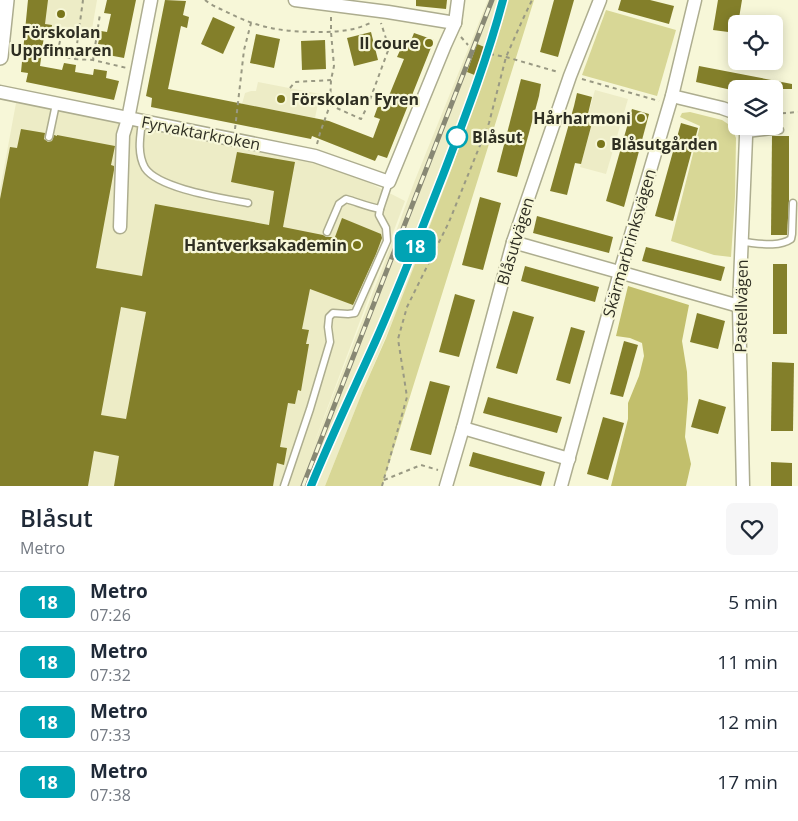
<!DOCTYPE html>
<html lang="en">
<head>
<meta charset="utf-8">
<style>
	:root { --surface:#fff; --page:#f6f6f7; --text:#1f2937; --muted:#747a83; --line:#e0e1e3 }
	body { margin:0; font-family:"Open Sans",sans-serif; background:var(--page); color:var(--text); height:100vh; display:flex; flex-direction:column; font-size:19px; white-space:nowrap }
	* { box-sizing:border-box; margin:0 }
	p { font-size:16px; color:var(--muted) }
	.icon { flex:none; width:28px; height:28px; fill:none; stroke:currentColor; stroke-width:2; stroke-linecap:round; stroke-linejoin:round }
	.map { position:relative; height:486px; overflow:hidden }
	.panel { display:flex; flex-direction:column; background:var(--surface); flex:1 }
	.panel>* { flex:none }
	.badge { padding:0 10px; border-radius:8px; font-size:18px; line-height:32px }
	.buttons { position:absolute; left:728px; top:15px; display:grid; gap:10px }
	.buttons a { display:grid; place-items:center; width:55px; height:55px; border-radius:8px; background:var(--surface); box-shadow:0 2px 12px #0003; font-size:25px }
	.map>.badge { position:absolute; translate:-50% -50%; box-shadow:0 0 0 2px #fff }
	.round { display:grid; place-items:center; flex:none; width:52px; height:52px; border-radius:8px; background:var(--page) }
	.summary { display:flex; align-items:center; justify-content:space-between; height:85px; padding:0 20px }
	h1 { font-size:24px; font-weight:600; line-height:38px }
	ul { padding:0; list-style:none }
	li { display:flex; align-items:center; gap:15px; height:60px; padding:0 20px; border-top:1px solid var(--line) }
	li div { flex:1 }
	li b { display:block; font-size:19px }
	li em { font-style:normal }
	li .badge { min-width:55px; font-weight:700; text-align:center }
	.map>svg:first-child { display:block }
	.built { fill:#edecc6 }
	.green { fill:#d8d796 }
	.forest { fill:#c2bf6c }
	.building { fill:#837f2a; fill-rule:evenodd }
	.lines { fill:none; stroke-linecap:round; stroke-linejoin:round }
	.service-casing { stroke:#adad8f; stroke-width:9 }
	.minor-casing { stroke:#adad8f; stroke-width:15 }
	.tertiary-casing { stroke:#adad8f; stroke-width:18 }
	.path { stroke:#999983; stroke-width:2; stroke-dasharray:4 4; stroke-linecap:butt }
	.service { stroke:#fff; stroke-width:6 }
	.minor { stroke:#fff; stroke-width:12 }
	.tertiary { stroke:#fff; stroke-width:15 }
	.rail-casing { stroke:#888874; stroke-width:5 }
	.rail { stroke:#f7f7d8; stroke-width:3; stroke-dasharray:9; stroke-linecap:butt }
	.line-casing { stroke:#fff; stroke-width:11 }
	.line { stroke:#00a3b4; stroke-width:8 }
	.poi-dot { fill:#79751a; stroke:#f7f7d8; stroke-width:2 }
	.stop-dot { fill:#fff; stroke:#00a3b4; stroke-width:2.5 }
	.labels { text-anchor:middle; stroke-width:4.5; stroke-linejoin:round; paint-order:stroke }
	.poi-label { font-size:16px; font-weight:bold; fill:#2e2e22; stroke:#f7f7d8; text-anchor:end }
	.street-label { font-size:16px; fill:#2e2e22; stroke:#f7f7d8 }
	.stop-label { font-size:16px; font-weight:bold; fill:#2e2e22; stroke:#f7f7d8; text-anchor:start }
</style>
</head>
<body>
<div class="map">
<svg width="798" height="486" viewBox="0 0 798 486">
	<rect width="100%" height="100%" fill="#f7f7d8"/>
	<g class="built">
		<polygon points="28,0 97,0 92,29 75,27 74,39 44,36 25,32"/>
		<polygon points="488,0 508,0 498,35 453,165 402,299 363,390 325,486 0,486 0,190 16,103 315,155 405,201 309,457 385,261 415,180"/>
		<polygon points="258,82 320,94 315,118 242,104 245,93 251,91 256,91"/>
		<polygon points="595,90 628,99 606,174 580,167 592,124 586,122"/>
	</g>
	<g class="green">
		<polygon points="508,0 534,0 382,486 325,486 363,390 386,338 424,241 453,165 498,35"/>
		<polygon points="606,10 676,30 657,96 582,75"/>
		<polygon points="690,112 722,120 731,126 736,138 735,197 731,257 714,255 671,241 700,126 680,117 682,113"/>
	</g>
	<polygon class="forest" points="628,286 689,305 682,341 687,372 688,399 685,437 691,464 686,486 611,486 628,419 628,403 639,376 644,356 642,343 630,338 616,336"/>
	<g class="building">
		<polygon points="28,0 48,0 45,24 52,25 51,37 44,36 40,66 62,70 64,63 76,65 75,72 93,75 94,69 107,71 106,78 119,81 114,100 26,82 28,73 21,72"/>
		<polygon points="107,0 136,0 124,58 103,54 105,45 98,44 101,31 107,32 111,14 104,13"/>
		<polygon points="165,0 186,1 183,15 189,17 187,28 181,26 168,89 329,121 373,138 380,119 374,117 378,106 384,108 404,59 397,57 402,46 408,48 414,33 434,40 387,158 378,155 375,161 312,136 311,139 151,107 152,98 146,96"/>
		<polygon points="416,0 447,0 446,9 416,6"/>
		<polygon points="554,0 574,0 558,57 540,52"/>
		<polygon points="621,0 650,0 674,6 669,24 618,10"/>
		<polygon points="718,0 742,0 738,24 736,24 736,33 713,30"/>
		<polygon points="213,17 235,27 223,54 201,44"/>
		<polygon points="371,32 378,60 354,66 347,38"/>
		<polygon points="256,34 280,39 274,68 250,63"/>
		<polygon points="325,40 326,69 302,70 301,41"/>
		<polygon points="477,44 487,48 477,76 467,72"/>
		<polygon points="699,66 792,84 792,89 736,89 736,91 696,82"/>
		<polygon points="521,79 541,84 539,96 517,177 497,172"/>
		<polygon points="577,93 592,97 586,122 592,123 581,164 575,163 567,195 550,191 574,106"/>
		<polygon points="632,109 649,114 624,207 606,201"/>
		<polygon points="681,123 698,128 673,221 655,216"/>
		<path d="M21,129l24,4 -1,6 4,3 4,-1 2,-6 3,1v-1l58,11 -4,19 3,1v4l-18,98 46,8 13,-72 114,21 5,-34 -43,-9 6,-30 58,10 -12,65 40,8 3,2h9l7,-19 39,16 1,4 -6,16 -23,51 -43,-16 -8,40 7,1 -3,14h3l-8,47 -3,-1 -3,14 -7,-1 -8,44 7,1 -3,17 -7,-2 -4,23h-159l5,-30 -25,-5 -6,35h-88v-287l10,-52 7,1zM121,307l25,5 -20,107 -25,-4z"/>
		<polygon points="772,136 789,136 789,201 787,235 771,235"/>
		<polygon points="480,197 501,203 483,270 462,265"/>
		<polygon points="537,216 613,237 609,253 533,233"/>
		<polygon points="646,247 725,267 721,281 642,261"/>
		<rect x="773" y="264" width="14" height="70"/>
		<polygon points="525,266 599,287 595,302 521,281"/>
		<polygon points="455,294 475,300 459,357 439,352"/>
		<polygon points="513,311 534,317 517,374 496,368"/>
		<polygon points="697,313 725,321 718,349 690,342"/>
		<polygon points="571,327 585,331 570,384 556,380"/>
		<polygon points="624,341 638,345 623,397 610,394"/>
		<polygon points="772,362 794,363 793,431 771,431"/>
		<polygon points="430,381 450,386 431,455 410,450"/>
		<polygon points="488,397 562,417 557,433 483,413"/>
		<polygon points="699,399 726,407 718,434 691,427"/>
		<polygon points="603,417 624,423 608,480 587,474"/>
		<polygon points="473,452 545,472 541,486 469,466"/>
		<polygon points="771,462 792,463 792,486 771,486"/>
	</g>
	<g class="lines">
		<g class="service-casing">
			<g id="service">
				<path d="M142,122c-2,15 -5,32 3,46 14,21 78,30 103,35"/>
				<polyline points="746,134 780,130"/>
				<polyline points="49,137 56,104"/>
				<path d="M327,232l12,-28 7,-5c11,3 22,8 34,10l9,-27"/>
				<path d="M742,242c15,1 36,6 49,-3l1,-5 1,-31"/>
				<polyline points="284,486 310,409 330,342 328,327 329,317 333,313 348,314 355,313 387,241 386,228 379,215 380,209"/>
			</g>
		</g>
		<g class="minor-casing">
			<g id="minor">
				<polyline points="295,0 388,12 455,23"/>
				<polyline points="0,92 315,156 389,182 445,45 455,23 458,0"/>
				<polyline points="672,96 722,108 736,113"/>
				<polyline points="120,227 123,135 128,119 151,0"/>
				<polyline points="513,242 739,306"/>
				<polyline points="463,428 569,459"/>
				<polyline points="446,486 463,428 513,242 570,76 600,0"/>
				<polyline points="561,486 620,272 672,96 695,0"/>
				<polyline points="743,486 739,306 746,137 746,126"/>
			</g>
		</g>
		<g class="tertiary-casing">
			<polyline id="tertiary" points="0,57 6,0"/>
		</g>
		<g class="path">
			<path d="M205,0c6,5 13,8 20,11 32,17 58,21 94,21 18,0 36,-1 53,-10"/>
			<polyline points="331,17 331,32 334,66 331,80 330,105 361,119 368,105 389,48 381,23"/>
			<polyline points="461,37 468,45"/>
			<polyline points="60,41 57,55 75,59 93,60 127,68"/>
			<polyline points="490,54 506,57 558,72"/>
			<polyline points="75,59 83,0"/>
			<polyline points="93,60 100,14"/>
			<polyline points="582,79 659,101"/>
			<polyline points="290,88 295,82 331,80"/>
			<polyline points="774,114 798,112"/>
			<polyline points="235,129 244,50 251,23"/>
			<polyline points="317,144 320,133 330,105"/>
			<polyline points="384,480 421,465 438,470"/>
			<polyline points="382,486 407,397 398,339 407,307 449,222 489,123 506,57 522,21 532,0"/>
		</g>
		<use href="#service" class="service"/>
		<use href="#minor" class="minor"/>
		<use href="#tertiary" class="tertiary"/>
		<g class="rail-casing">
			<g id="rail">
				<polyline points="303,486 492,0"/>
				<path d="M311,486c20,-49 43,-97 65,-146 26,-57 48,-116 71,-175 20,-55 41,-109 57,-165"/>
			</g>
		</g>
		<use href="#rail" class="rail"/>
	</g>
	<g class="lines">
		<g class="line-casing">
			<path id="line" d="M311,486c20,-49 43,-97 65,-146 24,-54 45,-109 67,-165 22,-58 44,-115 60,-175"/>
		</g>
		<use href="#line" class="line"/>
	</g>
	<g class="poi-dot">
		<circle cx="61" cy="14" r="5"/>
		<circle cx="429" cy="43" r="5"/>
		<circle cx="281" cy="99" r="5"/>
		<circle cx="641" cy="118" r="5"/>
		<circle cx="601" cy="144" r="5"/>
		<circle cx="357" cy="245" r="5"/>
	</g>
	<circle class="stop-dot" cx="457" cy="137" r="10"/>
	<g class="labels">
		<g class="poi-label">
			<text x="61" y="38" text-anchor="middle">Förskolan<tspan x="61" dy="18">Uppfinnaren</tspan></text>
			<text x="419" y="49">Il coure</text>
			<text x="291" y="105" text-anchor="start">Förskolan Fyren</text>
			<text x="631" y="124">Hårharmoni</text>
			<text x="611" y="150" text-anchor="start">Blåsutgården</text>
			<text x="347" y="251">Hantverksakademin</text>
		</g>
		<g class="street-label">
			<text transform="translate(201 133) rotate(11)" y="6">Fyrvaktarkroken</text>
			<text transform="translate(515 241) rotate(-73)" y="6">Blåsutvägen</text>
			<text transform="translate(629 243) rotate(-74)" y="6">Skärmarbrinksvägen</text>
			<text transform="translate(741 306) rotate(-89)" y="6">Pastellvägen</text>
		</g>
		<g class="stop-label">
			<text x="472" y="143">Blåsut</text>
		</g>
	</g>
</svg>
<div class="buttons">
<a><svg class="icon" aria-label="locate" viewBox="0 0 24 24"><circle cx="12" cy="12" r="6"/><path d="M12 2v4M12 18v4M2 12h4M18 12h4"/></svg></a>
<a><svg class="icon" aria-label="layers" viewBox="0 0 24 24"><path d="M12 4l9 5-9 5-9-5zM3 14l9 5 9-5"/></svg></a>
</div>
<b class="badge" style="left:415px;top:246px;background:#00a3b4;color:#fff">18</b>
</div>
<section class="panel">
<div class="summary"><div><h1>Blåsut</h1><p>Metro</p></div><a class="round"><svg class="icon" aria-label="heart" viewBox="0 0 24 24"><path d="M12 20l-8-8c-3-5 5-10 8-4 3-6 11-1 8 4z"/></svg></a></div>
<ul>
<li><span class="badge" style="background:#00a3b4;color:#fff">18</span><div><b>Metro</b><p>07:26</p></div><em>5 min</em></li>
<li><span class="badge" style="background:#00a3b4;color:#fff">18</span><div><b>Metro</b><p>07:32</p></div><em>11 min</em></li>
<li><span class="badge" style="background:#00a3b4;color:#fff">18</span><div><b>Metro</b><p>07:33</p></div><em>12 min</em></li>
<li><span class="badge" style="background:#00a3b4;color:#fff">18</span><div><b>Metro</b><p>07:38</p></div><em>17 min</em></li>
</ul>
</section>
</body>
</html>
